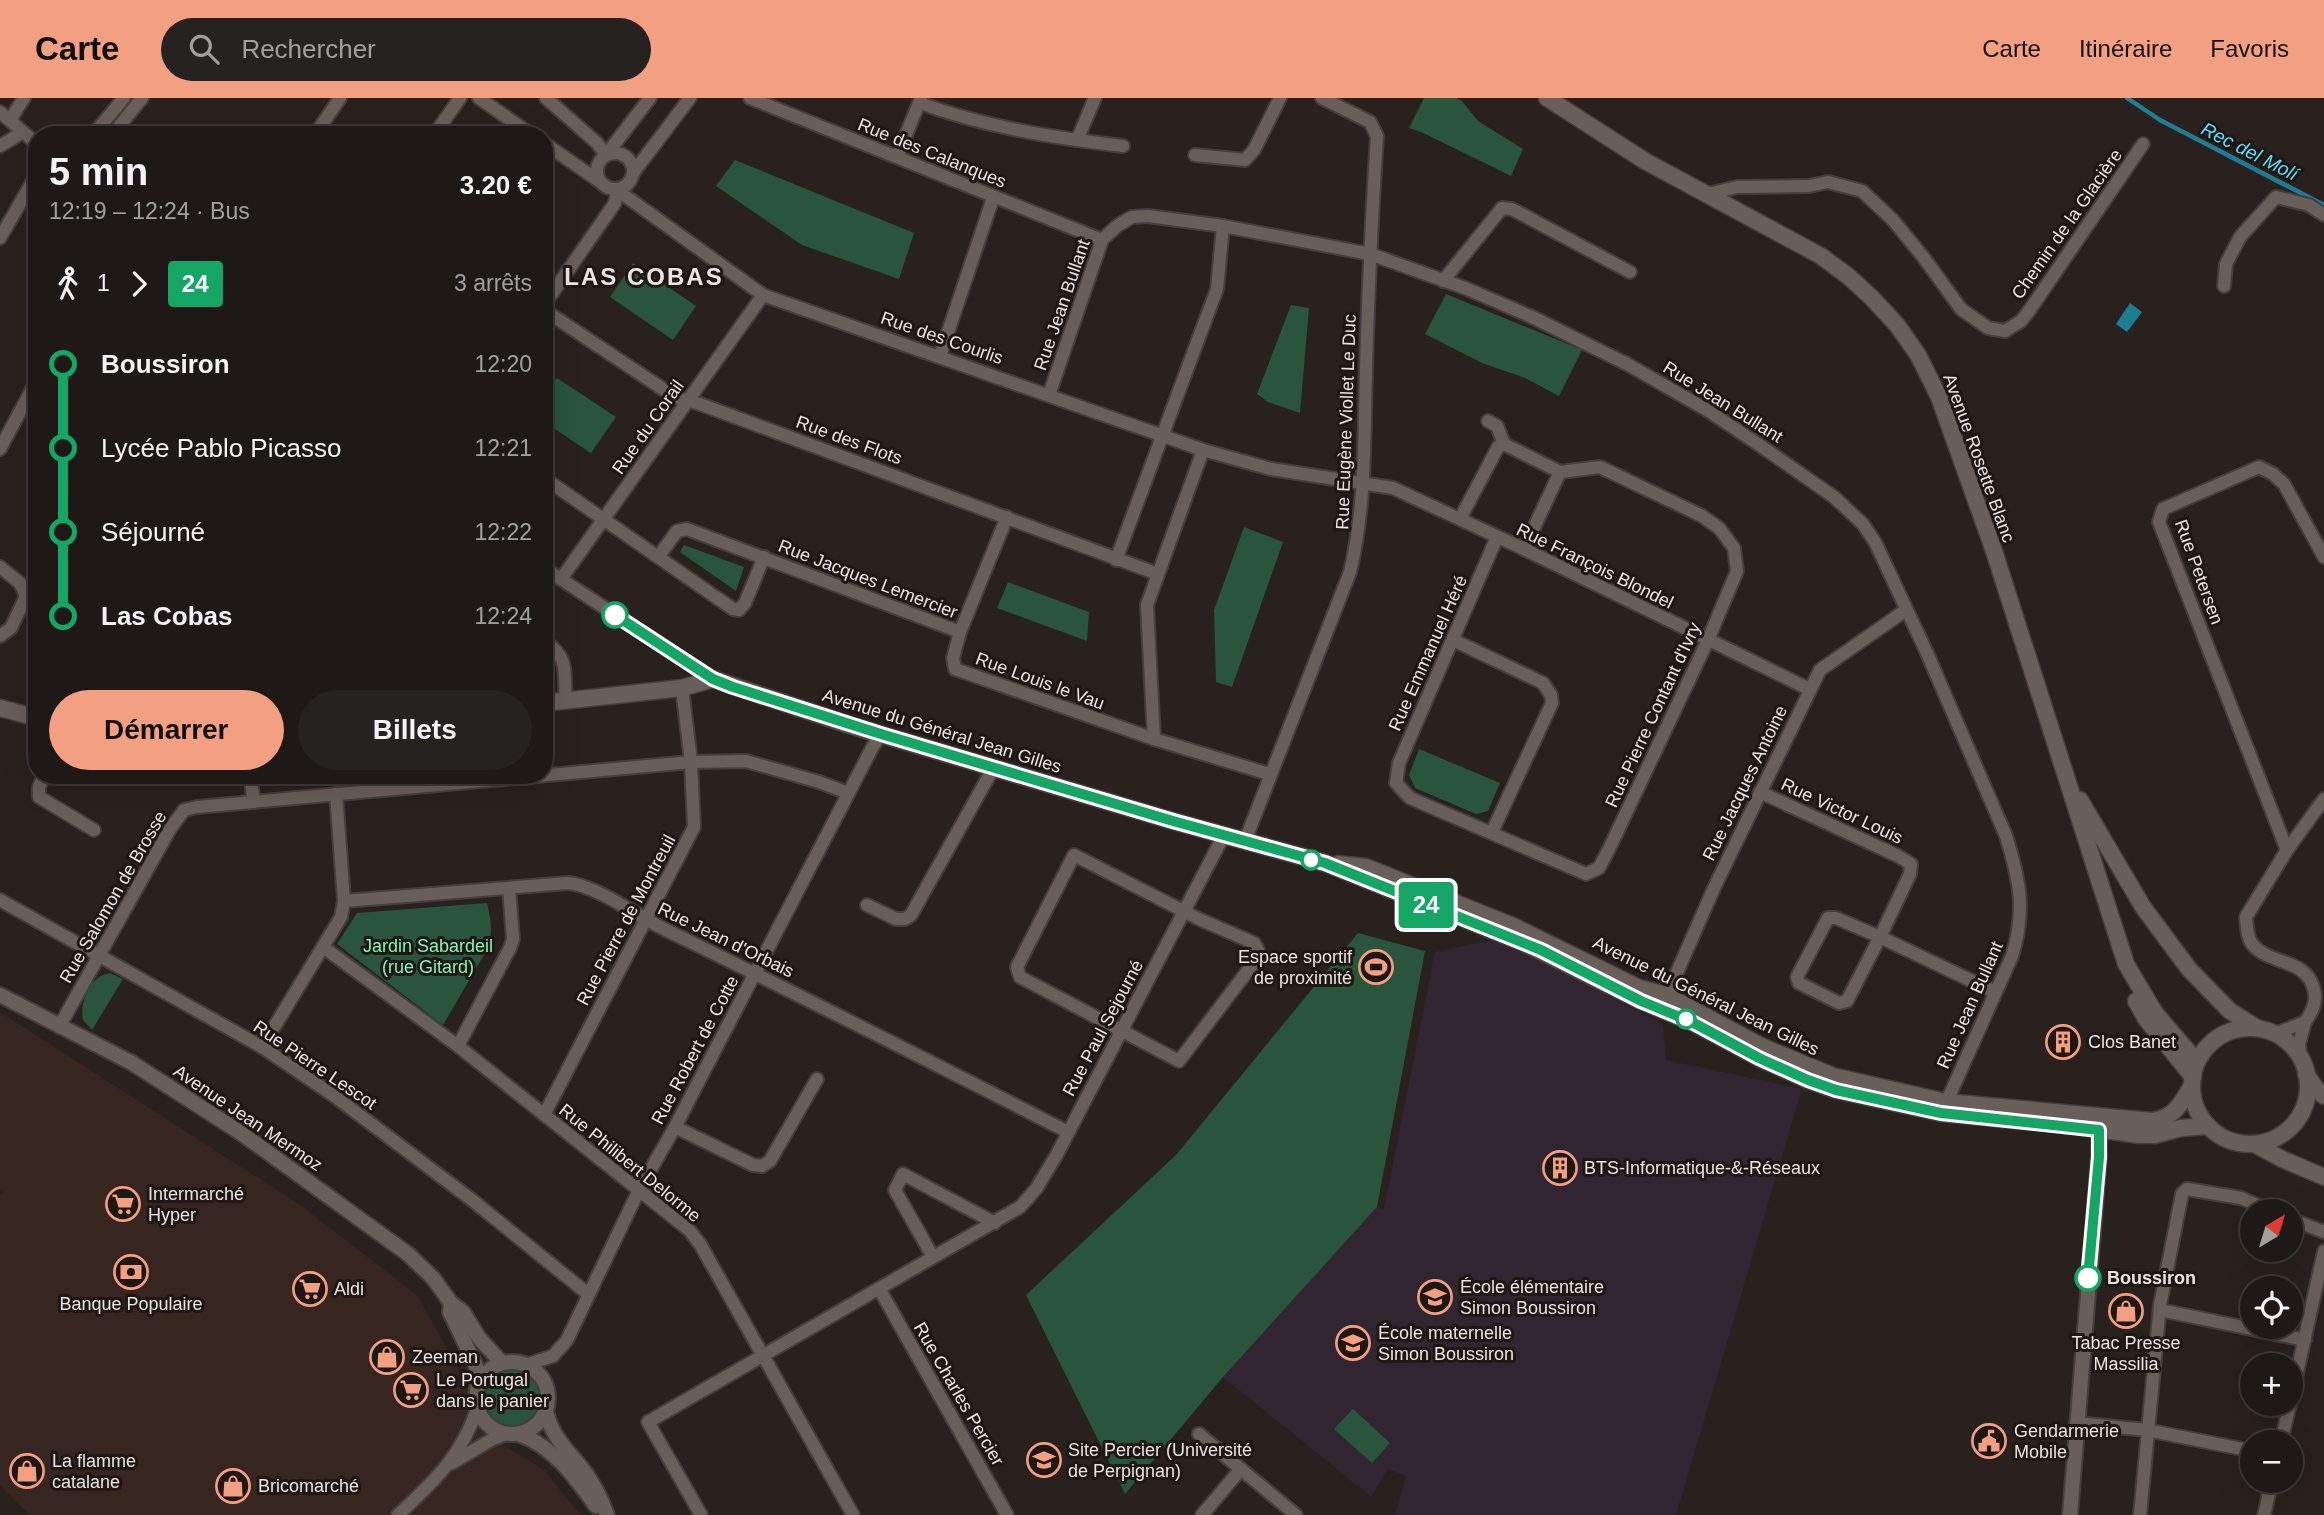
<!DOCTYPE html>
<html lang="fr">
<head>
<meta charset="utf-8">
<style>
	:root { --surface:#1e1916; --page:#26221f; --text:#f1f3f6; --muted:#a1a0a1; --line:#3c3835; --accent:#f39f82 }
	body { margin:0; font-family:Arial,sans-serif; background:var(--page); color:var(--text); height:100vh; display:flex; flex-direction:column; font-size:26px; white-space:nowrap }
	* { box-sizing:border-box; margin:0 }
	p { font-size:23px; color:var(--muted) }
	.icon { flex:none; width:38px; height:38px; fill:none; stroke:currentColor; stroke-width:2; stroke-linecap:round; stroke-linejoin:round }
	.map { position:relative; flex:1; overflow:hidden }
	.drawer { position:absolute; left:28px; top:28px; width:525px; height:658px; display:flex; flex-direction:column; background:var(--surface); border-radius:28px; box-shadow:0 7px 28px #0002,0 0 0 2px var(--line) }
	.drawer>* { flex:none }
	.badge { padding:0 14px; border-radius:5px; font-size:24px; line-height:46px }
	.needle { width:46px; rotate:38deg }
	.fabs { position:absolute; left:2240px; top:1101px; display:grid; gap:14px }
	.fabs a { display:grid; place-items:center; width:63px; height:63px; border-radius:50%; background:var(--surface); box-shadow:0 7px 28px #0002,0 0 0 2px var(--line); font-size:35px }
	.map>.badge { position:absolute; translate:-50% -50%; box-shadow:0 0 0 4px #fff }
	.legs { display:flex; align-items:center; gap:10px; height:77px; padding:0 21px; font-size:23px }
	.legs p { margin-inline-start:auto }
	.overview { display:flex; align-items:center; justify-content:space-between; height:119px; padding:0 21px }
	h1 { font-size:38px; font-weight:800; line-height:52px }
	.action { display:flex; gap:14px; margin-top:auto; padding:14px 21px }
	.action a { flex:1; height:80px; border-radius:42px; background:var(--accent); color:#111; font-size:28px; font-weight:800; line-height:80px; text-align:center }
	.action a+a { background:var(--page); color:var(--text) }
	ul { padding:0 21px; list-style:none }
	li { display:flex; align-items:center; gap:24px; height:84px; font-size:26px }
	li i { display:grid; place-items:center; width:10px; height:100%; margin:0 9px; background:currentColor }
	li i::after { content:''; width:18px; height:18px; margin:-9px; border:5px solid; border-radius:50%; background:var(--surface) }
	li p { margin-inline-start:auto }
	li:first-child i { background:linear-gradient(#0000 50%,currentColor 0) }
	li:last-child i { background:linear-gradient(currentColor 50%,#0000 0) }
	header { display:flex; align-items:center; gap:42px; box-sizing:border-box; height:98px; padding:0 35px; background:var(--accent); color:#111 }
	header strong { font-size:33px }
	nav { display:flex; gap:38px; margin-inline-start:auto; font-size:24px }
	.search { width:490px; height:63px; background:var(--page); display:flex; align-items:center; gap:18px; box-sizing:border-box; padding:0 24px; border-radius:38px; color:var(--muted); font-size:26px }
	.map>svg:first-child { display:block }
	.commercial { fill:#37251f }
	.education { fill:#312532 }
	.green { fill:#28553b }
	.water { fill:#1e7d92 }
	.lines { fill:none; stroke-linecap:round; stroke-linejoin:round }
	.stream { stroke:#1e7d92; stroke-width:4.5 }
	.minor-casing { stroke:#453e3c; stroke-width:16 }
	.tertiary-casing { stroke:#453e3c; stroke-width:18 }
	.secondary-casing { stroke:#453e3c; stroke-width:19 }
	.minor { stroke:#685e5a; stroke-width:12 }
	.tertiary { stroke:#685e5a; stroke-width:14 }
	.secondary { stroke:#685e5a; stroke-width:16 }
	.line-1-casing { stroke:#fff; stroke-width:16 }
	.line-1 { stroke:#15a565; stroke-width:10 }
	.stop-1-dot { fill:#fff; stroke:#15a565; stroke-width:3.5 }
	.labels { text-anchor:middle; stroke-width:6; stroke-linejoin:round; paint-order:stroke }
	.street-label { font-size:18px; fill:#eae4e2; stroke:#1f1714 }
	.park-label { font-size:18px; fill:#82f5b2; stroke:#1f1714 }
	.poi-label { font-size:18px; fill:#eae4e2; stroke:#1f1714; text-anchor:start }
	.stop-label { font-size:18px; font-weight:bold; fill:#eae4e2; stroke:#1f1714; text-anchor:start }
	.water-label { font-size:19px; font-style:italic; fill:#66dcf9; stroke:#1f1714 }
	.district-label { font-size:24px; font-weight:bold; letter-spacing:2px; fill:#eae4e2; stroke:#1f1714 }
</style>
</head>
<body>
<header>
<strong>Carte</strong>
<div class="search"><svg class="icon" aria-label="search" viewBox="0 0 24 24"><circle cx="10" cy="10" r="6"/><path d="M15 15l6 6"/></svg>Rechercher</div>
<nav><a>Carte</a><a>Itinéraire</a><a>Favoris</a></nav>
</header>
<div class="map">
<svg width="2324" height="1417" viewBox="0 0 2324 1417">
	<rect width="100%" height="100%" fill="#28211d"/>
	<polygon class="commercial" points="0,914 299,1106 417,1197 462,1277 481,1333 544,1372 581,1417 30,1417 0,1388 0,1098 4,1093 0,1091"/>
	<polygon class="education" points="1501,840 1663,927 1666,962 1802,991 1676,1417 1395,1417 1406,1378 1388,1371 1371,1399 1223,1279 1377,1109 1384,1111 1435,854"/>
	<g class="green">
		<polygon points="1424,0 1456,0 1462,3 1478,23 1523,51 1511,78 1421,34 1409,30"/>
		<polygon points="735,62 914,135 899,181 802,147 716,88"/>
		<polygon points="633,165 696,208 673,242 610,199"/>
		<polygon points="1446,196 1582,252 1559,298 1525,280 1482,265 1425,236"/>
		<polygon points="1291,207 1309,210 1300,315 1268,304 1257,296"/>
		<polygon points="557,280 616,319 591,355 544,324 544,297"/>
		<polygon points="1244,429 1283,444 1232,589 1216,584 1214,512"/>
		<polygon points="684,447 744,469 736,493 680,454"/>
		<polygon points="1008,484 1089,514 1087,543 997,510"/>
		<polygon points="1419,651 1500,685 1488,713 1476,716 1415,690 1409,677"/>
		<path d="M487,805c4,17 6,28 1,45l-45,77 -106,-81 20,-31z"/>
		<polygon points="1358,835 1425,853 1377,1109 1223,1279 1125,1396 1026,1197 1176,1057"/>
		<path d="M110,875l13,6 -31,51 -9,-10c-4,-18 7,-44 27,-47z"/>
		<circle cx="513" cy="1300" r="28"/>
		<polygon points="1353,1311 1390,1345 1372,1365 1334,1331"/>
	</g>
	<polygon class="water" points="2130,205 2142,214 2127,234 2116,226"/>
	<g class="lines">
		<polyline class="stream" points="2127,0 2160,22 2324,107"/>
		<g class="minor-casing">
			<g id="minor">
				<polyline points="479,0 532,37"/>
				<polyline points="546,0 597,45 606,57 650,0"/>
				<polyline points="750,0 1102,142"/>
				<path d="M920,5c64,24 135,35 203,43"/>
				<polyline points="0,14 37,46"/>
				<polyline points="10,22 24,0"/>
				<polyline points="93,37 124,0"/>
				<polyline points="112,37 142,0"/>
				<polyline points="315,37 340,0"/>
				<polyline points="434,37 460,0"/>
				<polyline points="1077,42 1095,0"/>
				<polyline points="544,45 599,83"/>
				<polyline points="0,48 23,34"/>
				<circle cx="615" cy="73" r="18"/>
				<polyline points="1195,57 1245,62 1254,52 1280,0"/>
				<polyline points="897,59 921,0"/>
				<polyline points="633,75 690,0"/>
				<polyline points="1708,96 1737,89 1809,88 1828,84 1862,93 1893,122 1924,160 1961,211 1988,230 2005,233 2021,223 2029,213 2143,46"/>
				<polyline points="0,140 37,76"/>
				<polyline points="1443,183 1502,110 1512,111 1630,174"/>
				<polyline points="2224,188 2226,166 2240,139 2276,99 2309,107 2324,117"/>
				<polyline points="544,207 615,105 617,92 763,197 1203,352 1271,371 1393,390 1524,451 1809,591"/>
				<polyline points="544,212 675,299 700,306 1158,476"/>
				<polyline points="940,258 993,100"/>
				<path d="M1049,297l53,-155 15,-14 15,-9 16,-1 75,10 147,28 95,34 65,28 97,48 80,46 51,34 76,53 29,27 12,18 52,111 79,183c14,45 20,75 6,120l-69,154"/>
				<polyline points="1488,323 1497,328 1504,346"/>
				<polyline points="0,351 37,282"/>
				<polyline points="544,380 733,511 739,512 745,505 764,459"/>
				<polyline points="1007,419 960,534 953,560 955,571 1154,641 1269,676"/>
				<polyline points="1460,421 1498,349 1504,346 1560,374 1524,451"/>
				<polyline points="1497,439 1399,665 1396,685 1410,700 1586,776 1599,770 1609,751 1708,542 1737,473 1734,450 1719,430 1702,418 1600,369 1560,374"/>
				<polyline points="659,458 677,433 687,431 960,534"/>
				<polyline points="1116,462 1217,191 1223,128"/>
				<polyline points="0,469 20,485 26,498 11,530 0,538"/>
				<polyline points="544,470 713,581"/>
				<polyline points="561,481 763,197"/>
				<polyline points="1453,542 1543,585 1551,597 1552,605 1492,734"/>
				<path d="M544,543c27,17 19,32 22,60"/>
				<polyline points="1154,641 1147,507 1203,352"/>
				<polyline points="44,677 39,689 39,699 94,732"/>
				<polyline points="250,677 254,704"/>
				<polyline points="1760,694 1898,758 1911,766 1910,776 1880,839 1995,894"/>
				<path d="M1245,743l105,-269c16,-66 14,-134 16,-202 2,-78 6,-156 11,-234l-7,-14 -48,-24"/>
				<polyline points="2287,752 2159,424 2163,411 2259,369 2273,376 2284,386 2324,459"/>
				<polygon points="1074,757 1199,821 1254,845 1258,852 1256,862 1179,963 1020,879 1017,869"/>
				<polyline points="0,802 262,949 333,997 472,1102 588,1196"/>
				<path d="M344,803l224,-18c28,2 72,35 100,48 134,65 267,133 400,201"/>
				<polyline points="867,807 896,821 905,821 911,817 994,669"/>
				<polygon points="1828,820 1836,820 1880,839 1847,903 1839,905 1799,885 1797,879"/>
				<polyline points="323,849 458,948 689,1132 700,1146 853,1417"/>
				<polyline points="1664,904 1714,790 1820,572 1906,512"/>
				<path d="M2305,924c8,-11 13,-22 8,-36 -10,-28 -44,-21 -61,-42 -5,-7 -5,-18 -6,-27l41,-67 37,-51"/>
				<polyline points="59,929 170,731 184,712 197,709 691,664 746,663 819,684 848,695"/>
				<polyline points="2275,936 2305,924 2299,946 2301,962"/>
				<polyline points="458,948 510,850 513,841 509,790"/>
				<polyline points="262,949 341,819 344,803 336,696"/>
				<polyline points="544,1017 694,729 691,664 682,590"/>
				<polyline points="675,1029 753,1067 762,1068 770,1063 817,981"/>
				<polyline points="2291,1121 2324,1134"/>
				<polyline points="933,1159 895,1092 903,1076 995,1125"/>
				<polyline points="880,1192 1007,1417"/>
				<polyline points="2160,1212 2305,1242"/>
				<polyline points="526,1267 553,1258 567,1242 639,1092 675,1029 872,650 881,636"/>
				<polyline points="2291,1302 2324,1153"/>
				<polyline points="2076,1325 2147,1332 2252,1353"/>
				<polyline points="1199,1336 1296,1417"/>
				<polyline points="2281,1344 2290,1306"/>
				<polyline points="452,1365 491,1342 506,1336"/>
				<path d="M398,1417c36,-34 63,-58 79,-106"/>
				<polyline points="701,1417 648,1324 1020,1109 1036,1091 1056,1058 1224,737"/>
				<polyline points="1202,1417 1241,1371"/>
				<polyline points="2140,1417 2160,1207 2182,1096 2187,1091 2241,1100 2271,1113"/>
				<polyline points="2264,1417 2272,1382"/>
			</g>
		</g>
		<g class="tertiary-casing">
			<g id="tertiary">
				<polyline points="0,897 132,965 241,1035 408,1156 433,1180 451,1205 463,1214 479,1240 502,1265"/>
				<polyline points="451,1205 450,1214 476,1268 479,1285"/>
				<circle cx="512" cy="1300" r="36"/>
				<path d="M546,1313c6,28 25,42 41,64 9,13 15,26 20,40"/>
				<path d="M519,1336c35,13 56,43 77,72"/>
				<polyline points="2070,1417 2099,1059 2099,1032 2101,1025 2105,1024"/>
			</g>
		</g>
		<g class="secondary-casing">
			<g id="secondary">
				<polyline points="1547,0 1645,63 1821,158 1848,178 1872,200 1897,227 1918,257 1939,299 1993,450 2126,866 2155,915 2197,964"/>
				<polyline points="544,605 682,590 713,581 849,627 1173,723 1325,765 1524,845 1641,903 1692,924 1759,960 1808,982 1836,992 1941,1015 2069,1027 2139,1037 2155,1037 2181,1030 2208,1028"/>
				<polyline points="0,610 37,620"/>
				<polyline points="2080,702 2143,809 2189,871 2230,913 2257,930"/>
				<path d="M1338,766l28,3 147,59 126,62 27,7 97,52 70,29 113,26 206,19c22,-3 30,-18 40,-36"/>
				<polyline points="2136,903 2146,921 2193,979"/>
				<circle cx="2250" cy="988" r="58"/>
				<polyline points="2306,976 2317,992 2324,998"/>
				<polyline points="2254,1046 2282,1061 2324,1079"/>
			</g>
		</g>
		<use href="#minor" class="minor"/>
		<use href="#tertiary" class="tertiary"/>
		<use href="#secondary" class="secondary"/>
	</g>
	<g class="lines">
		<g class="line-1-casing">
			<polyline id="line-1" points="615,517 713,581 733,589 881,636 1173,723 1325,765 1541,852 1641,903 1692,924 1759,960 1808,982 1836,992 1941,1015 2099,1032 2099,1059 2088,1180"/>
		</g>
		<use href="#line-1" class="line-1"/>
	</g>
	<defs>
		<g id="stadium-ring" transform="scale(1.75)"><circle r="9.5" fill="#1f1714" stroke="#f39f82" stroke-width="1.5"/><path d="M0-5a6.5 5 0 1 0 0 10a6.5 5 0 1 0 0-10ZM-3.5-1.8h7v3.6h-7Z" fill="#f39f82"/></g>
		<g id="building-ring" transform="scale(1.75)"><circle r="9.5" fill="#1f1714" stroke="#f39f82" stroke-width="1.5"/><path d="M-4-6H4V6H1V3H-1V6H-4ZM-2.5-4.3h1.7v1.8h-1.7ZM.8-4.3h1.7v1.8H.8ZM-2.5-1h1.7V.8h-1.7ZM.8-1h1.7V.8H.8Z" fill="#f39f82"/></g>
		<g id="supermarket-ring" transform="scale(1.75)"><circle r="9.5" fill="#1f1714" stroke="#f39f82" stroke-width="1.5"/><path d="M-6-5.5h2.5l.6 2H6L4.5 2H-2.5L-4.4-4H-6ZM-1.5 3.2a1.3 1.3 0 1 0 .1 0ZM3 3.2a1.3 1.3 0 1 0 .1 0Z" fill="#f39f82"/></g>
		<g id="bank-ring" transform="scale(1.75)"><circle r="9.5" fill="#1f1714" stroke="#f39f82" stroke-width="1.5"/><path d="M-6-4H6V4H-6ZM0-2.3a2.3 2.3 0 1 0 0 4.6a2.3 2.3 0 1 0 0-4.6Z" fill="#f39f82"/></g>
		<g id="school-ring" transform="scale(1.75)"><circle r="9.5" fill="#1f1714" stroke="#f39f82" stroke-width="1.5"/><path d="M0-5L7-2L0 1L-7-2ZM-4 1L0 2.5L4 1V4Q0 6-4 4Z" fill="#f39f82"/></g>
		<g id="shop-ring" transform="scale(1.75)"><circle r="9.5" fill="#1f1714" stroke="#f39f82" stroke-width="1.5"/><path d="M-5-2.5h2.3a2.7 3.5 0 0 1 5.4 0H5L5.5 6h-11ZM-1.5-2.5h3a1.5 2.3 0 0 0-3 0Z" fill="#f39f82"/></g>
		<g id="civic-ring" transform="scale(1.75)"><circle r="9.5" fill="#1f1714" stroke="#f39f82" stroke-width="1.5"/><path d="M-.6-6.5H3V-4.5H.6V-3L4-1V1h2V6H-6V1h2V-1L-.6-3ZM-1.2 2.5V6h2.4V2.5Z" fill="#f39f82"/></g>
		<g id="university-ring" transform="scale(1.75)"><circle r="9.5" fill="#1f1714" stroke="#f39f82" stroke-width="1.5"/><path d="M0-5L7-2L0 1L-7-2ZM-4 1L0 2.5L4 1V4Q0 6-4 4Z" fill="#f39f82"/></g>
	</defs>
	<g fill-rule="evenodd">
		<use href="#stadium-ring" x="1376" y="869"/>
		<use href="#building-ring" x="2063" y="944"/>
		<use href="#building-ring" x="1560" y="1070"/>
		<use href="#supermarket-ring" x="123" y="1106"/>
		<use href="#bank-ring" x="131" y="1174"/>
		<use href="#supermarket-ring" x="310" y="1191"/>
		<use href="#school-ring" x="1435" y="1199"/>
		<use href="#shop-ring" x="2126" y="1213"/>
		<use href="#school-ring" x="1353" y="1245"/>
		<use href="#shop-ring" x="387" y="1259"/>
		<use href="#supermarket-ring" x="411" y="1292"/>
		<use href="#civic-ring" x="1989" y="1343"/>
		<use href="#university-ring" x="1044" y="1362"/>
		<use href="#shop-ring" x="27" y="1373"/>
		<use href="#shop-ring" x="233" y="1388"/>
	</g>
	<g class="stop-1-dot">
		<circle cx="615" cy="517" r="12"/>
		<circle cx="1311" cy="762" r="9"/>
		<circle cx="1686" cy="921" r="9"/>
		<circle cx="2088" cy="1180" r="12"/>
	</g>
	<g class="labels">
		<g class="street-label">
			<text transform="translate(932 55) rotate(22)" y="6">Rue des Calanques</text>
			<text transform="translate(2067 126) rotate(-55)" y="6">Chemin de la Glacière</text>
			<text transform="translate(1062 207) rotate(-71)" y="6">Rue Jean Bullant</text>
			<text transform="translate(942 240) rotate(19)" y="6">Rue des Courlis</text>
			<text transform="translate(1723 304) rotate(32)" y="6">Rue Jean Bullant</text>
			<text transform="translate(1346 324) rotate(-88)" y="6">Rue Eugène Viollet Le Duc</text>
			<text transform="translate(648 329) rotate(-55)" y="6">Rue du Corail</text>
			<text transform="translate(849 342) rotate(20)" y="6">Rue des Flots</text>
			<text transform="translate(1979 360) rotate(70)" y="6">Avenue Rosette Blanc</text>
			<text transform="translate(1595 468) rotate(26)" y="6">Rue François Blondel</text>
			<text transform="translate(2199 474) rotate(70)" y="6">Rue Petersen</text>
			<text transform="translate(868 481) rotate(21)" y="6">Rue Jacques Lemercier</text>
			<text transform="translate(1428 555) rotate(-66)" y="6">Rue Emmanuel Héré</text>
			<text transform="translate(1040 583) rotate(20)" y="6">Rue Louis le Vau</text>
			<text transform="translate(1653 617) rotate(-65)" y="6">Rue Pierre Contant d'Ivry</text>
			<text transform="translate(942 633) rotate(17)" y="6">Avenue du Général Jean Gilles</text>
			<text transform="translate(1745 685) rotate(-64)" y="6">Rue Jacques Antoine</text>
			<text transform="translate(1842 713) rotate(25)" y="6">Rue Victor Louis</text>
			<text transform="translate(113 799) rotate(-60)" y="6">Rue Salomon de Brosse</text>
			<text transform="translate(626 822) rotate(-62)" y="6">Rue Pierre de Montreuil</text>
			<text transform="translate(726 842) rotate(26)" y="6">Rue Jean d'Orbais</text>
			<text transform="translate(1706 898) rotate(26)" y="6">Avenue du Général Jean Gilles</text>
			<text transform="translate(1970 907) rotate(-66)" y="6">Rue Jean Bullant</text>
			<text transform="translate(1103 930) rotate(-62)" y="6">Rue Paul Sejourné</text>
			<text transform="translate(695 952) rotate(-62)" y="6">Rue Robert de Cotte</text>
			<text transform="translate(315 967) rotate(34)" y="6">Rue Pierre Lescot</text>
			<text transform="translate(248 1020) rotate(34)" y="6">Avenue Jean Mermoz</text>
			<text transform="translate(630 1065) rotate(39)" y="6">Rue Philibert Delorme</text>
			<text transform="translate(959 1296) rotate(60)" y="6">Rue Charles Percier</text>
		</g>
		<g class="park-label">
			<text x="428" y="854">Jardin Sabardeil<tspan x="428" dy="21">(rue Gitard)</tspan></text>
		</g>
		<g class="poi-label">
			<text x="1352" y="865" text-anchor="end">Espace sportif<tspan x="1352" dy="21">de proximité</tspan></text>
			<text x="2088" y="950">Clos Banet</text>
			<text x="1584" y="1076">BTS-Informatique-&amp;-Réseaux</text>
			<text x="148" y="1102">Intermarché<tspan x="148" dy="21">Hyper</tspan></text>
			<text x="1460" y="1195">École élémentaire<tspan x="1460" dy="21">Simon Boussiron</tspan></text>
			<text x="334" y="1197">Aldi</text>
			<text x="131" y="1212" text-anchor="middle">Banque Populaire</text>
			<text x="1378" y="1241">École maternelle<tspan x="1378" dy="21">Simon Boussiron</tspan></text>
			<text x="2126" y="1251" text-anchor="middle">Tabac Presse<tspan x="2126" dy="21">Massilia</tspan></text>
			<text x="412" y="1265">Zeeman</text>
			<text x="436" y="1288">Le Portugal<tspan x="436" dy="21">dans le panier</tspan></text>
			<text x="2014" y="1339">Gendarmerie<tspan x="2014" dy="21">Mobile</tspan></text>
			<text x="1068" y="1358">Site Percier (Université<tspan x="1068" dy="21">de Perpignan)</tspan></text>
			<text x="52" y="1369">La flamme<tspan x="52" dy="21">catalane</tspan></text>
			<text x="258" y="1394">Bricomarché</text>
		</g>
		<g class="stop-label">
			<text x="2107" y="1186">Boussiron</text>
		</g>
		<g class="water-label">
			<text transform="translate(2250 53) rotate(27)" y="7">Rec del Molí</text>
		</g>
		<g class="district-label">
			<text x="644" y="187">LAS COBAS</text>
		</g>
	</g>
</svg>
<div class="fabs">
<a><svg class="needle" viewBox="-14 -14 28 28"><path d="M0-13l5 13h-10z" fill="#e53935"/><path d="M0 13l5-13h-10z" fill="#a1a0a1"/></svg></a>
<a><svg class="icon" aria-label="locate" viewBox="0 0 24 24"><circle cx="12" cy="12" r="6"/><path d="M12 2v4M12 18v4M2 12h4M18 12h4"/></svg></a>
<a>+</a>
<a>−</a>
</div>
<b class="badge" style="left:1426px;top:807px;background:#15a565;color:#fff">24</b>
<section class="drawer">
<div class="overview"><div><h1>5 min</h1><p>12:19 – 12:24 · Bus</p></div><b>3.20 €</b></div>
<div class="legs"><svg class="icon" aria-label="walk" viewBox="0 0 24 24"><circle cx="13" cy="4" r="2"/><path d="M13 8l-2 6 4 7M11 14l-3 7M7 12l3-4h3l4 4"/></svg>1<svg class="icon" aria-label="forward" viewBox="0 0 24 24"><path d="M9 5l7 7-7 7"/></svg><b class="badge" style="background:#15a565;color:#fff">24</b><p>3 arrêts</p></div>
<ul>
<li><i style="color:#15a565"></i><b>Boussiron</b><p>12:20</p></li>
<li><i style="color:#15a565"></i><span>Lycée Pablo Picasso</span><p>12:21</p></li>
<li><i style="color:#15a565"></i><span>Séjourné</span><p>12:22</p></li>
<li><i style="color:#15a565"></i><b>Las Cobas</b><p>12:24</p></li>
</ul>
<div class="action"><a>Démarrer</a><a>Billets</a></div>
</section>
</div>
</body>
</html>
